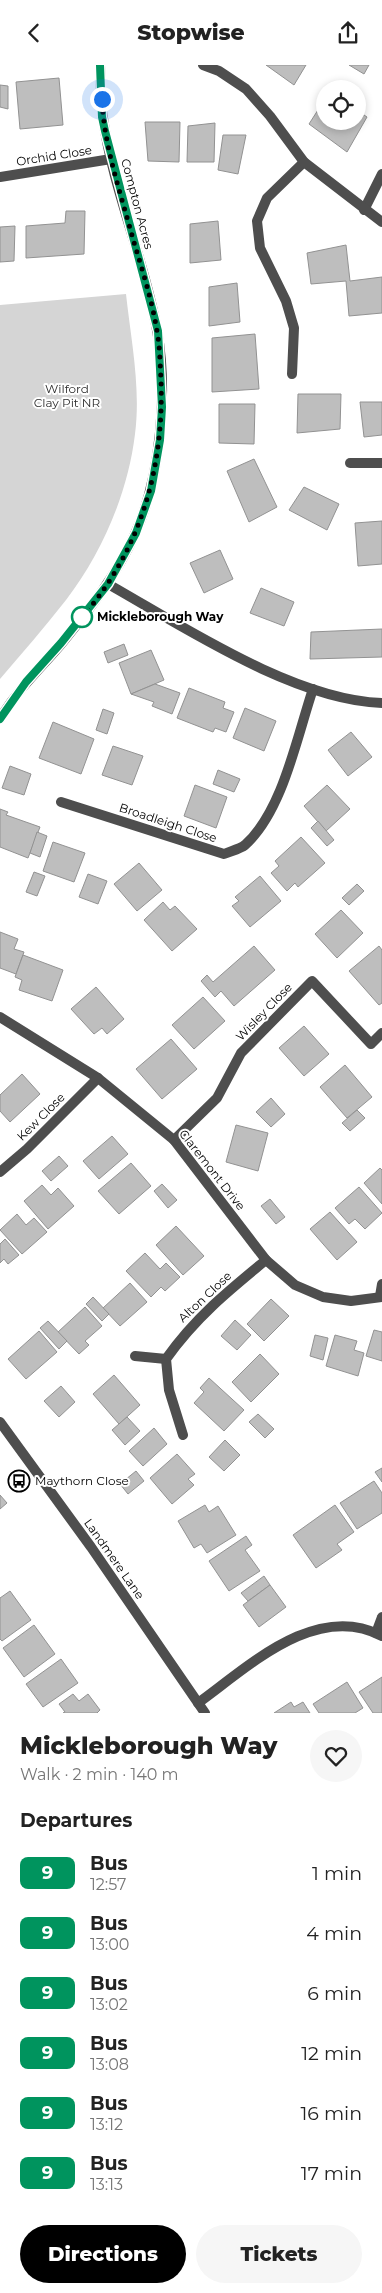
<!DOCTYPE html>
<html lang="en">
<head>
<meta charset="utf-8">
<style>
	:root { --surface:#fff; --page:#f6f6f6; --text:#222; --muted:#767676; --accent:#000 }
	body { margin:0; font-family:Montserrat,sans-serif; background:var(--page); color:var(--text); height:100vh; display:flex; flex-direction:column; font-size:19px; white-space:nowrap }
	* { box-sizing:border-box; margin:0 }
	p { font-size:16px; color:var(--muted) }
	.icon { flex:none; width:28px; height:28px; fill:none; stroke:currentColor; stroke-width:2; stroke-linecap:round; stroke-linejoin:round }
	.map { position:relative; height:1648px; overflow:hidden }
	.side { display:flex; flex-direction:column; background:var(--surface); flex:1 }
	.side>* { flex:none }
	.badge { padding:0 10px; border-radius:8px; font-size:18px; line-height:32px }
	.buttons { position:absolute; left:316px; top:15px; display:grid; gap:10px }
	.buttons a { display:grid; place-items:center; width:50px; height:50px; border-radius:50%; background:var(--surface); box-shadow:0 2px 8px #0003; font-size:25px }
	.you { position:absolute; width:25px; height:25px; margin:-12px; border:4px solid #fff; border-radius:50%; background:#1a73e8; box-shadow:0 0 0 8px #1a73e833 }
	.map>.badge { position:absolute; translate:-50% -50%; box-shadow:0 0 0 2px #fff }
	h2 { padding:0 20px; font-size:19px; line-height:45px }
	.round { display:grid; place-items:center; flex:none; width:52px; height:52px; border-radius:26px; background:var(--page) }
	.summary { display:flex; align-items:center; justify-content:space-between; height:85px; padding:0 20px }
	h1 { font-size:24px; font-weight:800; line-height:38px }
	.action { display:flex; gap:10px; margin-top:auto; padding:10px 20px }
	.action a { flex:1; height:58px; border-radius:30px; background:var(--accent); color:#fff; font-size:20px; font-weight:800; line-height:58px; text-align:center }
	.action a+a { background:var(--page); color:var(--text) }
	ul { padding:0; list-style:none }
	li { display:flex; align-items:center; gap:15px; height:60px; padding:0 20px }
	li div { flex:1 }
	li b { display:block; font-size:19px }
	li em { font-style:normal }
	li .badge { min-width:55px; font-weight:700; text-align:center }
	header { display:flex; justify-content:space-between; align-items:center; height:65px; padding:0 20px; background:var(--surface); font-size:22px; font-weight:800 }
	.map>svg:first-child { display:block }
	.green { fill:#d5d5d5 }
	.building { fill:#bebebe; stroke:#929292 }
	.lines { fill:none; stroke-linecap:round; stroke-linejoin:round }
	.service { stroke:#4e4e4e; stroke-width:10 }
	.minor { stroke:#4e4e4e; stroke-width:10 }
	.tertiary { stroke:#4e4e4e; stroke-width:10 }
	.line-casing { stroke:#fff; stroke-width:11 }
	.line { stroke:#00945e; stroke-width:8 }
	.walk { stroke:#000; stroke-width:5; stroke-dasharray:0 9 }
	.stop-dot { fill:#fff; stroke:#00945e; stroke-width:2.5 }
	.labels { text-anchor:middle; stroke-width:4; stroke-linejoin:round; paint-order:stroke }
	.street-label { font-size:12px; fill:#000; stroke:#fff }
	.park-label { font-size:12px; fill:#2c2c2c; stroke:#fff }
	.stop-label { font-size:12px; font-weight:bold; fill:#000; stroke:#fff; text-anchor:start }
	.poi-label { font-size:12px; fill:#000; stroke:#fff; text-anchor:start }
</style>
</head>
<body>
<header><svg class="icon" aria-label="back" viewBox="0 0 24 24"><path d="M15 5l-7 7 7 7"/></svg>Stopwise<svg class="icon" aria-label="share" viewBox="0 0 24 24"><path d="M12 15V3M7 8l5-5 5 5M5 13v7h14v-7"/></svg></header>
<div class="map">
<svg width="382" height="1648" viewBox="0 0 382 1648">
	<rect width="100%" height="100%" fill="#fff"/>
	<path class="green" d="M126,229c5,46 15,94 9,140 -7,59 -33,119 -69,166 -21,27 -44,53 -66,79v-374z"/>
	<g class="building">
		<polygon points="266,0 306,0 294,20"/>
		<polygon points="349,0 369,0 364,9"/>
		<polygon points="59,13 63,60 20,64 16,17"/>
		<polygon points="0,20 8,21 8,44 0,42"/>
		<polygon points="325,34 325,56 358,56 358,46 367,52 347,87 309,59"/>
		<polygon points="145,57 180,57 179,97 148,96"/>
		<polygon points="215,58 214,97 187,97 188,61"/>
		<polygon points="223,70 246,70 238,109 218,105"/>
		<polygon points="66,146 85,146 84,189 26,193 26,161 65,158"/>
		<polygon points="218,156 221,195 190,198 190,159"/>
		<polygon points="15,161 14,196 0,197 0,162"/>
		<polygon points="346,180 350,216 382,212 382,248 349,251 346,216 311,219 307,188"/>
		<polygon points="237,218 240,257 209,261 209,222"/>
		<polygon points="255,269 259,324 212,327 212,273"/>
		<polygon points="298,329 341,329 340,364 297,368"/>
		<polygon points="360,337 382,337 382,370 364,372"/>
		<polygon points="219,339 255,339 254,379 219,378"/>
		<polygon points="254,394 277,442 249,457 227,406"/>
		<polygon points="304,422 339,439 327,465 289,445"/>
		<polygon points="382,456 382,499 358,501 355,458"/>
		<polygon points="220,485 233,514 204,528 190,498"/>
		<polygon points="261,523 294,537 284,561 250,548"/>
		<polygon points="382,564 382,592 310,594 311,567"/>
		<polygon points="124,579 128,590 108,598 104,587"/>
		<polygon points="151,585 164,615 131,629 119,598"/>
		<polygon points="155,619 180,628 172,649 152,641 154,637 131,629"/>
		<polygon points="189,623 225,637 223,643 234,647 226,667 215,663 213,667 177,653"/>
		<polygon points="245,643 276,656 264,686 233,673"/>
		<polygon points="103,644 114,648 107,669 96,665"/>
		<polygon points="53,657 94,674 81,709 39,693"/>
		<polygon points="351,667 372,692 348,711 328,685"/>
		<polygon points="113,681 143,691 132,720 102,710"/>
		<polygon points="10,701 31,709 24,730 2,723"/>
		<polygon points="218,705 240,714 234,727 213,719"/>
		<polygon points="195,720 227,732 216,763 184,751"/>
		<polygon points="327,720 350,744 326,766 304,741"/>
		<polygon points="0,744 8,747 6,750 40,762 28,793 0,782"/>
		<polygon points="318,756 334,775 327,781 311,763"/>
		<polygon points="37,767 47,771 40,792 30,788"/>
		<polygon points="301,772 325,798 298,822 295,818 287,826 271,808 279,801 275,796"/>
		<polygon points="53,777 85,788 74,817 43,806"/>
		<polygon points="139,798 162,825 137,846 114,819"/>
		<polygon points="34,807 45,811 37,831 26,827"/>
		<polygon points="88,809 107,816 98,839 79,832"/>
		<polygon points="260,811 281,836 250,862 232,841 239,836 235,832"/>
		<polygon points="357,819 364,826 349,840 342,833"/>
		<polygon points="163,837 170,845 175,841 197,864 172,886 144,855"/>
		<polygon points="341,845 363,868 337,893 315,869"/>
		<polygon points="0,867 18,874 14,884 24,887 16,909 0,903"/>
		<polygon points="254,881 275,905 234,941 221,926 215,932 201,916 207,910 213,917"/>
		<polygon points="379,881 382,885 382,938 379,940 349,906"/>
		<polygon points="23,890 63,905 52,936 19,925 22,915 15,912"/>
		<polygon points="96,922 124,954 107,969 102,963 94,969 71,944"/>
		<polygon points="203,932 225,956 194,984 172,960"/>
		<polygon points="304,961 329,989 304,1011 279,983"/>
		<polygon points="171,974 197,1004 162,1034 136,1004"/>
		<polygon points="345,1000 372,1032 347,1053 320,1022"/>
		<polygon points="22,1009 40,1029 10,1057 0,1046 0,1030"/>
		<polygon points="271,1033 285,1049 271,1062 256,1047"/>
		<polygon points="357,1045 365,1053 350,1066 342,1058"/>
		<polygon points="236,1060 268,1068 258,1106 226,1097"/>
		<polygon points="112,1071 128,1089 99,1114 83,1096"/>
		<polygon points="59,1091 68,1101 51,1116 42,1106"/>
		<polygon points="131,1098 151,1121 119,1149 98,1126"/>
		<polygon points="380,1103 382,1105 382,1139 364,1118"/>
		<polygon points="162,1119 177,1135 168,1143 154,1126"/>
		<polygon points="42,1120 51,1130 58,1123 74,1141 48,1164 24,1136"/>
		<polygon points="359,1122 382,1148 365,1164 355,1154 349,1159 335,1143"/>
		<polygon points="270,1134 285,1152 276,1159 261,1141"/>
		<polygon points="330,1147 357,1177 337,1195 310,1164"/>
		<polygon points="17,1149 26,1160 34,1153 47,1167 22,1189 0,1165"/>
		<polygon points="176,1161 204,1191 183,1210 156,1180"/>
		<polygon points="5,1174 19,1190 8,1199 4,1194 0,1198 0,1179"/>
		<polygon points="145,1188 160,1204 166,1198 180,1212 165,1226 161,1222 151,1232 126,1206"/>
		<polygon points="130,1218 147,1237 120,1261 103,1243"/>
		<polygon points="93,1232 109,1249 102,1256 86,1239"/>
		<polygon points="271,1234 289,1251 264,1276 247,1259"/>
		<polygon points="85,1242 102,1261 85,1276 89,1280 79,1289 58,1267"/>
		<polygon points="235,1255 251,1270 237,1285 221,1271"/>
		<polygon points="48,1256 67,1276 59,1284 40,1263"/>
		<polygon points="374,1265 382,1267 382,1296 366,1291"/>
		<polygon points="39,1266 57,1287 26,1314 8,1294"/>
		<polygon points="315,1270 328,1273 323,1295 310,1291"/>
		<polygon points="335,1270 357,1276 354,1285 364,1288 358,1311 326,1301"/>
		<polygon points="260,1289 279,1309 251,1337 232,1317"/>
		<polygon points="114,1310 140,1340 119,1359 93,1329"/>
		<polygon points="209,1313 244,1345 224,1366 194,1338 204,1327 200,1323"/>
		<polygon points="61,1321 75,1337 59,1352 44,1336"/>
		<polygon points="258,1349 274,1364 265,1373 249,1357"/>
		<polygon points="127,1352 140,1366 125,1380 112,1365"/>
		<polygon points="154,1363 167,1379 143,1401 129,1386"/>
		<polygon points="225,1375 240,1390 224,1406 209,1392"/>
		<polygon points="177,1389 195,1409 188,1414 194,1420 172,1439 150,1413"/>
		<polygon points="382,1403 382,1417 375,1407"/>
		<polygon points="136,1406 144,1416 128,1429 120,1419"/>
		<polygon points="374,1416 382,1428 382,1448 357,1464 340,1438"/>
		<polygon points="0,1430 7,1438 0,1444"/>
		<polygon points="205,1440 209,1447 218,1441 236,1470 207,1488 201,1479 194,1483 178,1456"/>
		<polygon points="335,1440 354,1467 337,1479 342,1485 316,1503 293,1470"/>
		<polygon points="246,1471 252,1480 245,1485 260,1506 229,1526 209,1496"/>
		<polygon points="264,1511 270,1520 248,1536 241,1528"/>
		<polygon points="270,1520 286,1542 259,1562 243,1540"/>
		<polygon points="10,1526 31,1555 2,1576 0,1574 0,1533"/>
		<polygon points="34,1560 55,1589 24,1612 3,1583"/>
		<polygon points="61,1594 78,1618 43,1642 26,1619"/>
		<polygon points="382,1612 382,1648 373,1648 359,1627"/>
		<polygon points="347,1617 363,1643 355,1648 319,1648 313,1639"/>
		<polygon points="73,1629 79,1636 88,1629 100,1645 97,1648 63,1648 65,1647 59,1639"/>
		<polygon points="291,1637 294,1642 303,1637 310,1648 274,1648"/>
	</g>
	<g class="lines">
		<g class="service">
			<polyline points="364,145 382,109"/>
			<polyline points="292,309 294,263 286,236 260,183 257,156 267,133 304,97"/>
		</g>
		<g class="minor">
			<polyline points="203,0 219,6 246,24 270,51 304,97 382,157"/>
			<polyline points="0,112 111,94"/>
			<polyline points="350,398 382,398"/>
			<path d="M108,519c76,43 186,116 274,119"/>
			<path d="M61,737l163,52c7,-3 16,-5 21,-9 38,-34 52,-109 68,-156"/>
			<polyline points="0,952 98,1013 174,1075 266,1195 295,1220 323,1232 351,1236 382,1232"/>
			<polyline points="174,1075 217,1033 241,988 312,916 371,979 382,968"/>
			<polyline points="0,1107 27,1084 98,1013"/>
			<polyline points="380,1231 382,1219"/>
			<polyline points="135,1291 166,1294"/>
			<path d="M183,1370l-14,-45 -3,-31c29,-41 62,-68 100,-99"/>
			<polyline points="376,1568 382,1552"/>
			<path d="M198,1638c50,-36 118,-102 184,-67"/>
		</g>
		<g class="tertiary">
			<path d="M0,654c17,-29 41,-51 62,-76 28,-34 55,-69 73,-109 26,-57 33,-143 22,-204 -13,-72 -44,-140 -54,-212 -3,-17 -2,-36 -3,-53"/>
			<polyline points="0,1357 91,1482 205,1648"/>
		</g>
	</g>
	<g class="lines">
		<g class="line-casing">
			<polyline id="line" points="0,654 26,617 61,578 108,519 136,468 151,426 160,375 162,342 158,266 105,66 102,52 100,0"/>
		</g>
		<use href="#line" class="line"/>
		<path class="walk" d="M82,552c59,-67 82,-149 79,-237 -1,-17 -1,-33 -4,-49 -5,-31 -15,-62 -24,-92 -12,-45 -29,-92 -31,-140"/>
	</g>
	<defs>
		<g id="bus-ring" transform="scale(1.125)"><circle r="9.5" fill="#fff" stroke="#000" stroke-width="1.5"/><path d="M-5-6H5V4H4V6H2V4H-2V6H-4V4H-5ZM-3.5-4V0h7V-4ZM-3.5 1.2v1.5H-2V1.2ZM2 1.2v1.5H3.5V1.2Z" fill="#000"/></g>
	</defs>
	<g fill-rule="evenodd">
		<use href="#bus-ring" x="19" y="1416"/>
	</g>
	<circle class="stop-dot" cx="82" cy="552" r="10"/>
	<g class="labels">
		<g class="street-label">
			<text transform="translate(54 91) rotate(-9)" y="4">Orchid Close</text>
			<text transform="translate(137 139) rotate(75)" y="4">Compton Acres</text>
			<text transform="translate(168 758) rotate(18)" y="4">Broadleigh Close</text>
			<text transform="translate(264 947) rotate(-46)" y="4">Wisley Close</text>
			<text transform="translate(41 1052) rotate(-45)" y="4">Kew Close</text>
			<text transform="translate(212 1105) rotate(52)" y="4">Claremont Drive</text>
			<text transform="translate(205 1232) rotate(-43)" y="4">Alton Close</text>
			<text transform="translate(114 1494) rotate(55)" y="4">Landmere Lane</text>
		</g>
		<g class="park-label">
			<text x="67" y="328">Wilford<tspan x="67" dy="14">Clay Pit NR</tspan></text>
		</g>
		<g class="stop-label">
			<text x="97" y="556">Mickleborough Way</text>
		</g>
		<g class="poi-label">
			<text x="35" y="1420">Maythorn Close</text>
		</g>
	</g>
</svg>
<div class="buttons">
<a><svg class="icon" aria-label="locate" viewBox="0 0 24 24"><circle cx="12" cy="12" r="6"/><path d="M12 2v4M12 18v4M2 12h4M18 12h4"/></svg></a>
</div>
<div class="you" style="left:102px;top:34px"></div>
</div>
<section class="side">
<div class="summary"><div><h1>Mickleborough Way</h1><p>Walk · 2 min · 140 m</p></div><a class="round"><svg class="icon" aria-label="heart" viewBox="0 0 24 24"><path d="M12 20l-8-8c-3-5 5-10 8-4 3-6 11-1 8 4z"/></svg></a></div>
<h2>Departures</h2>
<ul>
<li><span class="badge" style="background:#00945e;color:#fff">9</span><div><b>Bus</b><p>12:57</p></div><em>1 min</em></li>
<li><span class="badge" style="background:#00945e;color:#fff">9</span><div><b>Bus</b><p>13:00</p></div><em>4 min</em></li>
<li><span class="badge" style="background:#00945e;color:#fff">9</span><div><b>Bus</b><p>13:02</p></div><em>6 min</em></li>
<li><span class="badge" style="background:#00945e;color:#fff">9</span><div><b>Bus</b><p>13:08</p></div><em>12 min</em></li>
<li><span class="badge" style="background:#00945e;color:#fff">9</span><div><b>Bus</b><p>13:12</p></div><em>16 min</em></li>
<li><span class="badge" style="background:#00945e;color:#fff">9</span><div><b>Bus</b><p>13:13</p></div><em>17 min</em></li>
</ul>
<div class="action"><a>Directions</a><a>Tickets</a></div>
</section>
</body>
</html>
